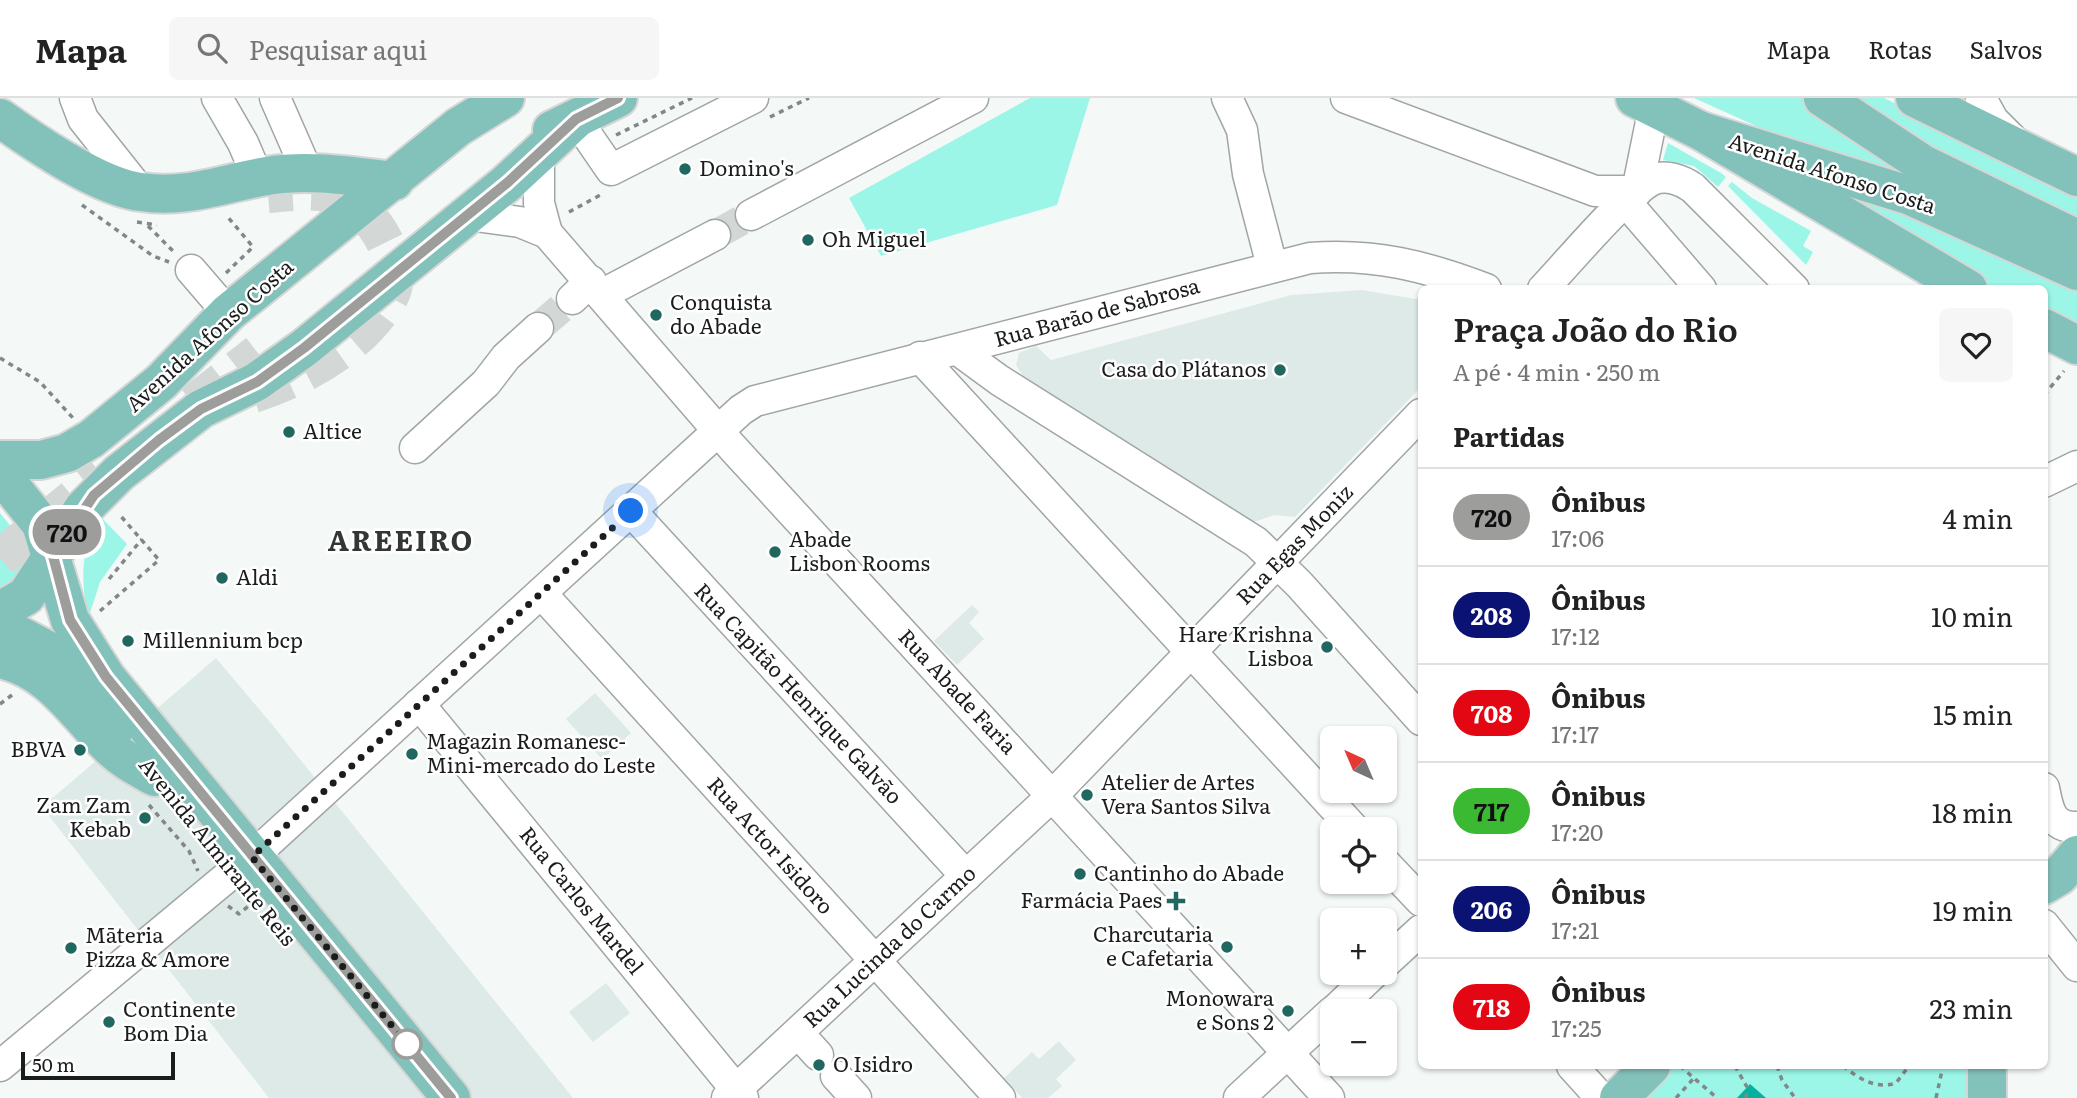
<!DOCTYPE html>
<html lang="pt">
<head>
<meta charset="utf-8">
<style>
	:root { --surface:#fff; --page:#f6f6f6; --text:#222; --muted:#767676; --line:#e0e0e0 }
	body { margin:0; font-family:Literata,serif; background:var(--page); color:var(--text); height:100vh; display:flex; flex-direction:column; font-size:26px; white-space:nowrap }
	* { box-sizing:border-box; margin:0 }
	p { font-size:23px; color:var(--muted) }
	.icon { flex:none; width:38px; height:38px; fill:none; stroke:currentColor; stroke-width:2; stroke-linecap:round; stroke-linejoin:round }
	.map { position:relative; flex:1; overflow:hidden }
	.details { position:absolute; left:1418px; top:187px; width:630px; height:784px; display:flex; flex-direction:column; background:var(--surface); border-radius:10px; box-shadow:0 2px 5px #0004 }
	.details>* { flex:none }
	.badge { padding:0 14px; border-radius:23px; font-size:24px; line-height:46px }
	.needle { width:46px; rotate:316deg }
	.tools { position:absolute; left:1320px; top:628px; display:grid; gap:14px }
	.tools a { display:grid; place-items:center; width:77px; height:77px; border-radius:10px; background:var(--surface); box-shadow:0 2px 5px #0004; font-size:35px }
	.scale { position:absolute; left:21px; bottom:18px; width:154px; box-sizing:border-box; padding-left:7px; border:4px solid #1b1c1c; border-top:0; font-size:19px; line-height:24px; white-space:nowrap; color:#1b1c1c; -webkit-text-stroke:5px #fff; paint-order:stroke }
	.you { position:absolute; width:35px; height:35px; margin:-18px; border:5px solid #fff; border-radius:50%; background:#1a73e8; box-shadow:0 0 0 10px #1a73e833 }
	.map>.badge { position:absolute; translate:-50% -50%; box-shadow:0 0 0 4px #fff }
	h2 { padding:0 35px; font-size:26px; line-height:63px }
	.round { display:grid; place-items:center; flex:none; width:74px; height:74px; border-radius:10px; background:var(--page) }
	.overview { display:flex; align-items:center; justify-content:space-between; height:119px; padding:0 35px }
	h1 { font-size:33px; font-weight:600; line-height:52px }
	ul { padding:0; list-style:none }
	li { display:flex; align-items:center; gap:21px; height:98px; padding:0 35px; border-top:2px solid var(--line) }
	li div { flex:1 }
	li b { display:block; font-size:26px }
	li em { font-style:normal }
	li .badge { min-width:77px; font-weight:700; text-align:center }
	header { display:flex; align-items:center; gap:42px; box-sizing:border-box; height:98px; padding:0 35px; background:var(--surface); border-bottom:2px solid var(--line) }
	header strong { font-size:33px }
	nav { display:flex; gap:38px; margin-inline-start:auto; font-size:24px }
	.search { width:490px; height:63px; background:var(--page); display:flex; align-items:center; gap:18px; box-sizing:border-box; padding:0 24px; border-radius:10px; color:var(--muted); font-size:26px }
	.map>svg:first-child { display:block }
	.built { fill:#deeae8 }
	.green { fill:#9bf6e7 }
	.water { fill:#06b09f }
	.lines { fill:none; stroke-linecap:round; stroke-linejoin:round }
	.minor-tunnel { stroke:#d3d8d7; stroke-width:30; stroke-dasharray:30 15; stroke-linecap:butt }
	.major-tunnel { stroke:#d3d8d7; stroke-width:38; stroke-dasharray:38 19; stroke-linecap:butt }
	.minor-casing { stroke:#a1a5a4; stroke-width:33 }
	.major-casing { stroke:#d6d6d6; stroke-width:42 }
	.path { stroke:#848787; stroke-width:3.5; stroke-dasharray:5 5; stroke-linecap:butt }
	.minor { stroke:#fff; stroke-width:30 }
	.major { stroke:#83c2ba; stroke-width:38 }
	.line-casing { stroke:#fff; stroke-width:16 }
	.line { stroke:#9d9d9c; stroke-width:10 }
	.walk { stroke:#1b1c1c; stroke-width:7; stroke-dasharray:0 12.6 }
	.poi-dot { fill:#20685f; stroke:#fff; stroke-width:2.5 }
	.stop-dot { fill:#fff; stroke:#9d9d9c; stroke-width:3.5 }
	.labels { text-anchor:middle; stroke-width:5; stroke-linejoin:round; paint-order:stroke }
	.poi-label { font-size:21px; fill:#1b1c1c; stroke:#fff; text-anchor:start }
	.street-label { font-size:21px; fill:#1b1c1c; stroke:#fff }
	.district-label { font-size:28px; font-weight:bold; letter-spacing:2px; fill:#333635; stroke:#fff }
</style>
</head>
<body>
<header>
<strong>Mapa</strong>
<div class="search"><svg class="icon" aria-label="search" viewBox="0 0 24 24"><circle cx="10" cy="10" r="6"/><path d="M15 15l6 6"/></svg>Pesquisar aqui</div>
<nav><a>Mapa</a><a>Rotas</a><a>Salvos</a></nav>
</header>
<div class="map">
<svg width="2077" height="1000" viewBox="0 0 2077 1000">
	<rect width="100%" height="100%" fill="#f4f9f8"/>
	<g class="built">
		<polygon points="1362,192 1421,202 1421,289 1295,419 1274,417 1254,424 1023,278 1016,267 1019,255 1036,248 1051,262 1291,197"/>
		<polygon points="972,507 979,514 969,525 984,541 957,567 934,543"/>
		<polygon points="216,560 270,624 573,1000 269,1000 42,709"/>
		<polygon points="595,595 631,635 602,661 566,621"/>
		<polygon points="606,885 630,915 593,944 569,914"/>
		<polygon points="1059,943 1076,962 1056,981 1062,988 1048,1000 1022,1000 1004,980 1032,954 1039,961"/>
	</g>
	<g class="green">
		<polygon points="1030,0 1090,0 1057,107 881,158 849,100"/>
		<polygon points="1694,0 1804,0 1994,121 1794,45"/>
		<polygon points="1847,0 1884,0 2077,91 2077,128 1994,88"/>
		<polygon points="1668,45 1721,75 1726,79 1718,89 1694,68 1663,62"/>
		<polygon points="1782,76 1906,114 2077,190 2077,231 2044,217 2044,191 1996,191"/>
		<polygon points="1732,84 1752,100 1811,133 1803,148 1813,154 1806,167 1728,88"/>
		<path d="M0,415c22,26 39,54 0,76z"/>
		<path d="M101,419l26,27 -27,38 -11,34c-9,-33 -9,-70 12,-99z"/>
		<polygon points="1665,968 1974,968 1973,1000 1637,1000"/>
	</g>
	<polygon class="water" points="1750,986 1766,1000 1737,1000"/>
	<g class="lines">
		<g class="minor-tunnel">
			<polyline points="715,137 751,117"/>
			<polyline points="538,230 572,201"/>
		</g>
		<g class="major-tunnel">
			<path d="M253,296c51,-16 112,-50 137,-98 17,-31 -18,-87 -47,-98 -24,-10 -50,-6 -75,-4"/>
			<polyline points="193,306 258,255"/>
			<polyline points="0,460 102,377"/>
		</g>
		<g class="minor-casing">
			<g id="minor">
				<polyline points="75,0 83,21 141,94"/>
				<polyline points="217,0 243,45 258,80"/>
				<polyline points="275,0 307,73"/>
				<polyline points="1227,0 1242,32 1248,76 1272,168"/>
				<polyline points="1346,0 1595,93 1637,93"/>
				<polyline points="1981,0 1993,22 2016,45"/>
				<polyline points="576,21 611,72 753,0"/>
				<polyline points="539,57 539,105 547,135"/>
				<polyline points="1637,93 1654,9"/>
				<polyline points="1626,104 1701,191"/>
				<polyline points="468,117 520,124 547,135 732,349 1329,1000"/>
				<polyline points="751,117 973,0"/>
				<polyline points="191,172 228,215"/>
				<path d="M1543,191c24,-25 82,-95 109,-109 14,-6 30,0 41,8l101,101"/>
				<polyline points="603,196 715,137"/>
				<polyline points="572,201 591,183"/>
				<polyline points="958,252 999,282 1256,444 1299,486 1421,622"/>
				<polyline points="920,259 1355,732"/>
				<polyline points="415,350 486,285 506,259 538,230"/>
				<polyline points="2044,384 2077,368"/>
				<polyline points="631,413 966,778"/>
				<polyline points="541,495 1000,1000"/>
				<polyline points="419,606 743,1000"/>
				<path d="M2044,690c4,21 7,40 33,39"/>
				<path d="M252,759l489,-447 14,-9 555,-143c64,-5 116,8 176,31"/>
				<polyline points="1384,764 1421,803"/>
				<polyline points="2044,827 2077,868"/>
				<polyline points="1384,866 1421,832"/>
				<polyline points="1333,914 1374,875"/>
				<polyline points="798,935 818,957"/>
				<polyline points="0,968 233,774"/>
				<polyline points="1572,968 1601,1000"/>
				<polyline points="836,978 856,1000"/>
				<polyline points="727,1000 1052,698 1421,316"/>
				<polyline points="1239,1000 1332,914"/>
			</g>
		</g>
		<g class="major-casing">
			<g id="major">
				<polyline points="1635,0 1701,33 1968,191"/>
				<polyline points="1823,0 1923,66 2077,141"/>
				<polyline points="1915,0 2077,79"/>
				<path d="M0,20c35,25 99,69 141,74 46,7 83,-9 126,-16 43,-7 84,0 127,5"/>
				<polyline points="552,32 618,0"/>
				<polyline points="1701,33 1908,97 2077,173"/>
				<polyline points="2044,230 2077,247"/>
				<polyline points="0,362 41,362 67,355 91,341 161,284 228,215 458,29 505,0"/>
				<polyline points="0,375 41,426 70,522 106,579 451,1000"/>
				<polyline points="0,513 26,498 83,411 119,375 201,311 256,284 304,250 507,85 576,21"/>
				<polyline points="0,527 51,554 115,630"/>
				<path d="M0,561c52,12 74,53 110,88 13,13 29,21 45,30"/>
				<polyline points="2044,787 2059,778 2077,757"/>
				<polyline points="1619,1000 1651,968"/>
				<polyline points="1987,1000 1987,968"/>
			</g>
		</g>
		<g class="path">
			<polyline points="770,19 809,0"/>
			<polyline points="616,37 692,0"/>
			<polyline points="82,107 153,158 169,164"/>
			<polyline points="569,114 604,95"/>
			<polyline points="137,124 157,127"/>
			<polyline points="148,128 175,155"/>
			<polyline points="226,175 253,149 227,118"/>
			<polyline points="0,260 40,284 73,320"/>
			<polyline points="2044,297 2064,273"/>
			<polyline points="109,481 142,441"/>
			<polyline points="100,513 159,462 119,416"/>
			<polyline points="0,606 12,597"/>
			<polyline points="149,707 189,753 198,773"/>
			<polyline points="228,808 239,816 252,805"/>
			<polyline points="1680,968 1717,1000"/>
			<polyline points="1735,968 1747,989 1746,1000"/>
			<polyline points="1777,968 1782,982 1795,1000"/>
			<path d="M1843,968c15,12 33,24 53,17l13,-17"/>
			<polyline points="1676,1000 1694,980"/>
			<polyline points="1936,1000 1943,968"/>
		</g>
		<use href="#minor" class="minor"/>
		<use href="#major" class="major"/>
	</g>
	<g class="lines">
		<g class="line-casing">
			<polyline id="line" points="451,1000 106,579 70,522 53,458 94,397 159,342 201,311 257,284 304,250 507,85 576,21 618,0"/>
		</g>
		<use href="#line" class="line"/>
		<polyline class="walk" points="407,946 252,759 631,413"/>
	</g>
	<g class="poi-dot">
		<circle cx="685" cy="71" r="7"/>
		<circle cx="808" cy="142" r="7"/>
		<circle cx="656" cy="217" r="7"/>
		<circle cx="1280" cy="272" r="7"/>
		<circle cx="289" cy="334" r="7"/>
		<circle cx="775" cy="454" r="7"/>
		<circle cx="222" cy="480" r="7"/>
		<circle cx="128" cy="543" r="7"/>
		<circle cx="1327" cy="549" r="7"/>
		<circle cx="80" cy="652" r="7"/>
		<circle cx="412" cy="656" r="7"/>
		<circle cx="1087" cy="697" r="7"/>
		<circle cx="145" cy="720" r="7"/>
		<circle cx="1080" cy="776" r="7"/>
		<path d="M1172.5 792.5h7v7h7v7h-7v7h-7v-7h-7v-7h7z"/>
		<circle cx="1227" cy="849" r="7"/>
		<circle cx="71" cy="850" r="7"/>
		<circle cx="1288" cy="913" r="7"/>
		<circle cx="109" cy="924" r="7"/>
		<circle cx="819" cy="967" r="7"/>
	</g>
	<circle class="stop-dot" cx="407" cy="946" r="14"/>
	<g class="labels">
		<g class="poi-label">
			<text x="699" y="78">Domino's</text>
			<text x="822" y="149">Oh Miguel</text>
			<text x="670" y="212">Conquista<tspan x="670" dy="24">do Abade</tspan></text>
			<text x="1266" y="279" text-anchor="end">Casa do Plátanos</text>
			<text x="303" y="341">Altice</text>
			<text x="789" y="449">Abade<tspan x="789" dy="24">Lisbon Rooms</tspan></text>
			<text x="236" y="487">Aldi</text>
			<text x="1313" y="544" text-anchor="end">Hare Krishna<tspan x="1313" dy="24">Lisboa</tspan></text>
			<text x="142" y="550">Millennium bcp</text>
			<text x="426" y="651">Magazin Romanesc-<tspan x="426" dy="24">Mini-mercado do Leste</tspan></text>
			<text x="66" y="659" text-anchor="end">BBVA</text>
			<text x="1101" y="692">Atelier de Artes<tspan x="1101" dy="24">Vera Santos Silva</tspan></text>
			<text x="131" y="715" text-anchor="end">Zam Zam<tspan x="131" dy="24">Kebab</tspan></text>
			<text x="1094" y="783">Cantinho do Abade</text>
			<text x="1162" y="810" text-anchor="end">Farmácia Paes</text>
			<text x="1213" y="844" text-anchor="end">Charcutaria<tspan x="1213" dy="24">e Cafetaria</tspan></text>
			<text x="85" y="845">Māteria<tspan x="85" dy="24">Pizza &amp; Amore</tspan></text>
			<text x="1274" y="908" text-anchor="end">Monowara<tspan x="1274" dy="24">e Sons 2</tspan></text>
			<text x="123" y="919">Continente<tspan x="123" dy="24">Bom Dia</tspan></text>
			<text x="833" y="974">O Isidro</text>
		</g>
		<g class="street-label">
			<text transform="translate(1832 76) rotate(18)" y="7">Avenida Afonso Costa</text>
			<text transform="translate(1097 215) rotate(-15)" y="7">Rua Barão de Sabrosa</text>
			<text transform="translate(210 238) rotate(-42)" y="7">Avenida Afonso Costa</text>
			<text transform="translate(1295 447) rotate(-46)" y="7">Rua Egas Moniz</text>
			<text transform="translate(957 594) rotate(47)" y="7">Rua Abade Faria</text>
			<text transform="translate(798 596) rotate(47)" y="7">Rua Capitão Henrique Galvão</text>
			<text transform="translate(770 748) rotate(48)" y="7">Rua Actor Isidoro</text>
			<text transform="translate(217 754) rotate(51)" y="7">Avenida Almirante Reis</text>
			<text transform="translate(581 803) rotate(51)" y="7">Rua Carlos Mardel</text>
			<text transform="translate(890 849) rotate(-43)" y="7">Rua Lucinda do Carmo</text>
		</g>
		<g class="district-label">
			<text x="401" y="453">AREEIRO</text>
		</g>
	</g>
</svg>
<div class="tools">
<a><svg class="needle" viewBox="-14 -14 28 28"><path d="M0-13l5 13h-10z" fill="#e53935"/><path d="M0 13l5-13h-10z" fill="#767676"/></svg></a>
<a><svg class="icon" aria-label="locate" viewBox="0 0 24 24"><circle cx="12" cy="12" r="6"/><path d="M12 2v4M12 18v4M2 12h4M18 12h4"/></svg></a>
<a>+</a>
<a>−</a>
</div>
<div class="scale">50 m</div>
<div class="you" style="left:631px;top:413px"></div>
<b class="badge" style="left:67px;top:434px;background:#9d9d9c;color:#111">720</b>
<section class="details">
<div class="overview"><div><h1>Praça João do Rio</h1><p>A pé · 4 min · 250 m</p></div><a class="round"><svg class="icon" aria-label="heart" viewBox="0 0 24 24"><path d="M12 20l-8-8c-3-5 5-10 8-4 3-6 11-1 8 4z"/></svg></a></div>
<h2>Partidas</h2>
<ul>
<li><span class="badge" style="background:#9d9d9c;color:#111">720</span><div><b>Ônibus</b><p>17:06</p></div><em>4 min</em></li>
<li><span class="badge" style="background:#0a1274;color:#fff">208</span><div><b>Ônibus</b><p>17:12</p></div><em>10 min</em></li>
<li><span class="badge" style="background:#e30613;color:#fff">708</span><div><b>Ônibus</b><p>17:17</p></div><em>15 min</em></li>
<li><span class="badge" style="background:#3cb932;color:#111">717</span><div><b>Ônibus</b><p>17:20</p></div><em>18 min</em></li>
<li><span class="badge" style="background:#0a1274;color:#fff">206</span><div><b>Ônibus</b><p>17:21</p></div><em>19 min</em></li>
<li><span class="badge" style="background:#e30613;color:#fff">718</span><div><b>Ônibus</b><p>17:25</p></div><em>23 min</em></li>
</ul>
</section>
</div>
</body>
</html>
